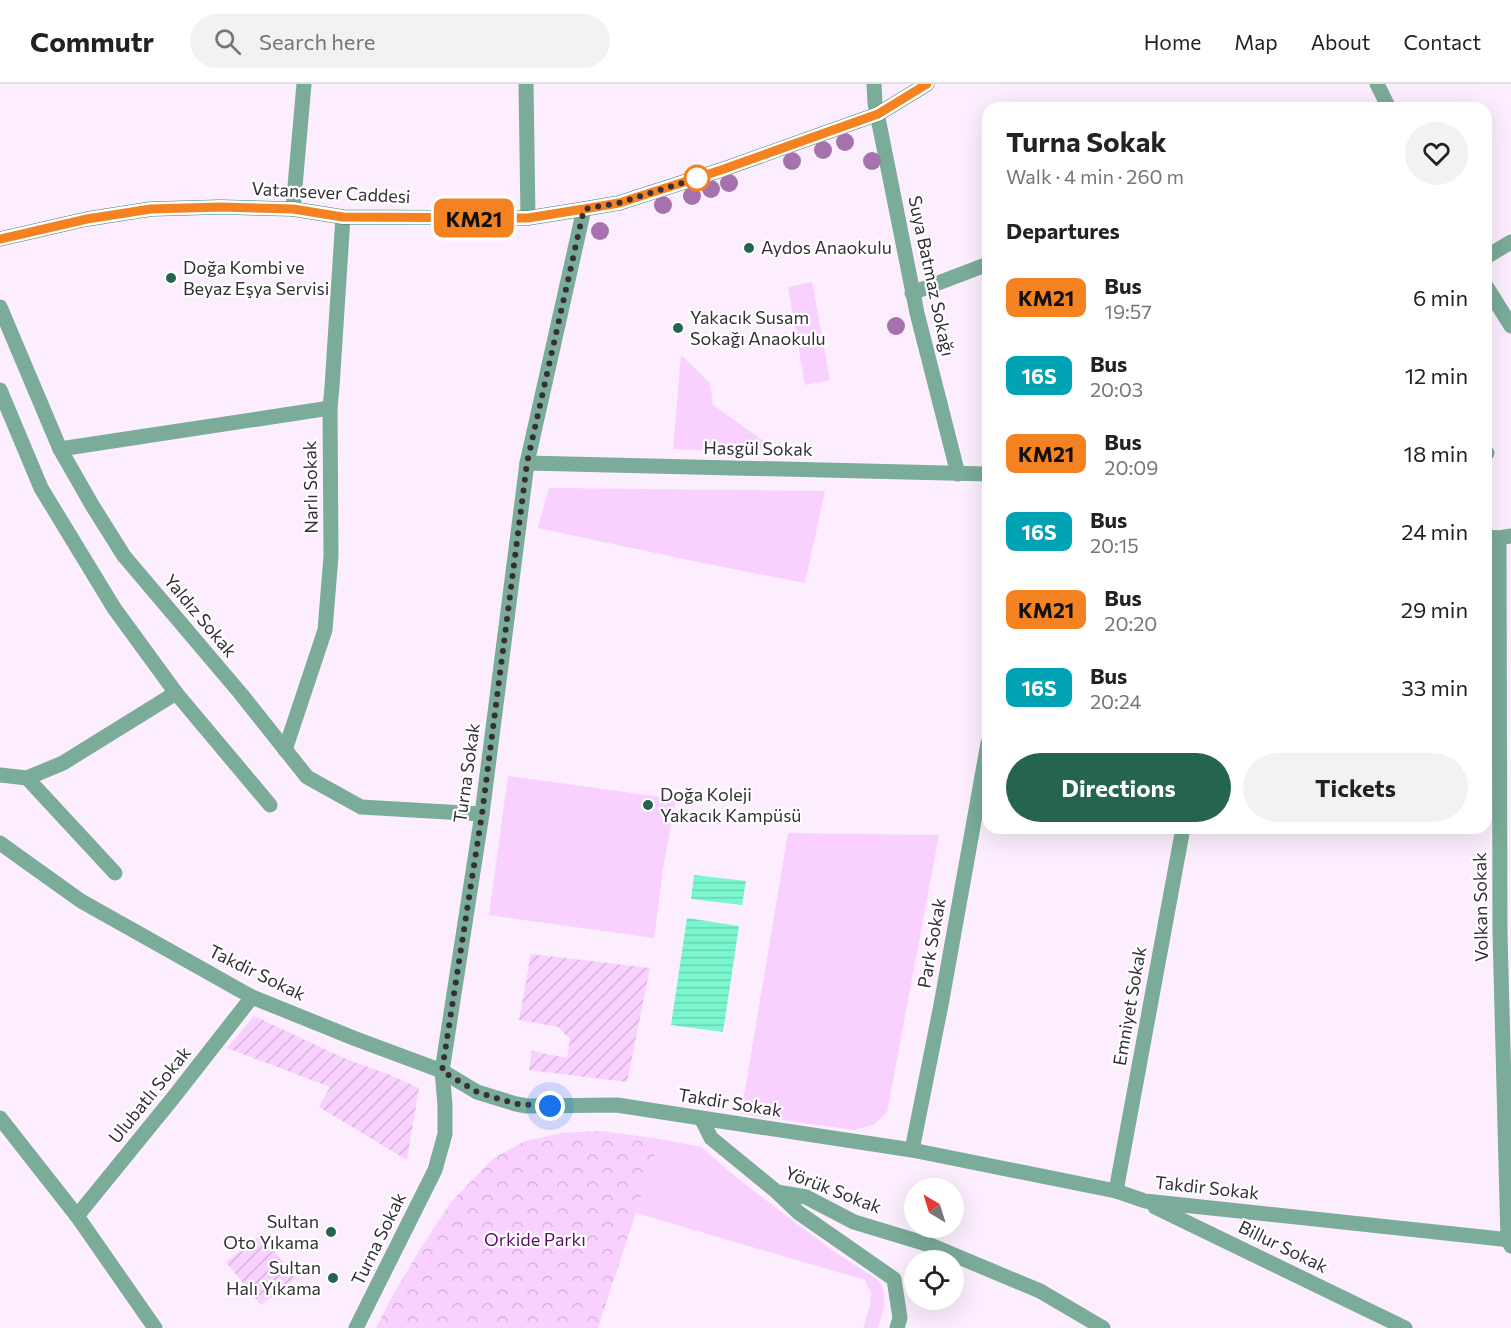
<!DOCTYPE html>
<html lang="en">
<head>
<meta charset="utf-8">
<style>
	:root { --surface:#fff; --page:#f2f2f2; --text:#222; --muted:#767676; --line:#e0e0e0; --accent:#256451 }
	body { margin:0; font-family:Commissioner,sans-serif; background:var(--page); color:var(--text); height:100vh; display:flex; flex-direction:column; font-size:22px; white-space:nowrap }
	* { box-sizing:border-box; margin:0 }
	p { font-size:20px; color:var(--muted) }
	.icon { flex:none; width:33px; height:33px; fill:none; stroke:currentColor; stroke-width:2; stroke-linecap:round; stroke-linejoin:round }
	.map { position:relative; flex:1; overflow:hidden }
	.sheet { position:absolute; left:982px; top:18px; width:510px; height:732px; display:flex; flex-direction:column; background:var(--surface); border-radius:18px; box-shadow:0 6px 24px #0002 }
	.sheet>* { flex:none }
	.badge { padding:0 12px; border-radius:9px; font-size:21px; line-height:39px }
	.needle { width:39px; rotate:322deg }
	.fabs { position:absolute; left:904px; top:1094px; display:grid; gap:12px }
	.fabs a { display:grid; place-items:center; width:60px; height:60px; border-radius:50%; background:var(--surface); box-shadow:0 6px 24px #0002; font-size:30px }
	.you { position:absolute; width:30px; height:30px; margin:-15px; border:4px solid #fff; border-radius:50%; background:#1a73e8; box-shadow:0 0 0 9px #1a73e833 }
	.map>.badge { position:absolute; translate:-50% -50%; box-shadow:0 0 0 3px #fff }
	h2 { padding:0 24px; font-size:22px; line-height:54px }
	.round { display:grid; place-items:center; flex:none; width:63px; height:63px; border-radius:32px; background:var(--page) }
	.head { display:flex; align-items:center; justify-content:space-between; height:102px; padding:0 24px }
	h1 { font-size:28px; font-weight:700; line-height:45px }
	.action { display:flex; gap:12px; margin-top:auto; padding:12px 24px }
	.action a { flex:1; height:69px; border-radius:36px; background:var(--accent); color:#fff; font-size:24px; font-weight:700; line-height:69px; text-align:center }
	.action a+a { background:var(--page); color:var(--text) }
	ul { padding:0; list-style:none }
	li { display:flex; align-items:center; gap:18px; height:78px; padding:0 24px }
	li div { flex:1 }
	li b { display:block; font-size:22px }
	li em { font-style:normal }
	li .badge { min-width:66px; font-weight:700; text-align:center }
	header { display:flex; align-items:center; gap:36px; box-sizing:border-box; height:84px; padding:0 30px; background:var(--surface); border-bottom:2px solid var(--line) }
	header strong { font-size:28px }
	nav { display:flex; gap:33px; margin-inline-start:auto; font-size:21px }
	.search { width:420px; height:54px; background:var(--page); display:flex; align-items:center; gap:15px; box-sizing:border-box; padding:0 21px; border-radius:33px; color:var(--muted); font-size:22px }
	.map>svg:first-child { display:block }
	.grass { fill:#f8d1fe }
	.park { fill:url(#park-crowns) }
	.garden { fill:url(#garden-furrows) }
	.water { fill:url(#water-rules) }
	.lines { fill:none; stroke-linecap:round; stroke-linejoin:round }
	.service { stroke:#7bab99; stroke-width:15 }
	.minor { stroke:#7bab99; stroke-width:15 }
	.secondary { stroke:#39876f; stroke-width:15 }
	.tree { fill:#a572ad }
	.line-casing { stroke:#fff; stroke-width:14 }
	.line { stroke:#f58220; stroke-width:9 }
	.walk { stroke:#362e38; stroke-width:6; stroke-dasharray:0 10.8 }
	.stop-dot { fill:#fff; stroke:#f58220; stroke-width:3 }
	.poi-dot { fill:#256451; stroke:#fff; stroke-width:2 }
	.labels { text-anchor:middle; stroke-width:4.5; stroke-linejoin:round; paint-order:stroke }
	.street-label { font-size:18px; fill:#362e38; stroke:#fff }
	.poi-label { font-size:18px; fill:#362e38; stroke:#fff; text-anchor:start }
	.park-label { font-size:18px; fill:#5d0c6a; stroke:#fff }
</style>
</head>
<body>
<header>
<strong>Commutr</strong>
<div class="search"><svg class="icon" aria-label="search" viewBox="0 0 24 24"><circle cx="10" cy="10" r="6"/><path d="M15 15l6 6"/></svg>Search here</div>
<nav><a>Home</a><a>Map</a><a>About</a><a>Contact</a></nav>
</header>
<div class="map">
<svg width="1511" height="1244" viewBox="0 0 1511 1244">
	<defs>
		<pattern id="park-crowns" width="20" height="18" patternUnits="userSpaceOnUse" patternTransform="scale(1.5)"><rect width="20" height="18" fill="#f8d1fe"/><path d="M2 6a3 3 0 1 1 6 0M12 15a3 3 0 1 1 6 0" fill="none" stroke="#d5b4da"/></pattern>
		<pattern id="garden-furrows" width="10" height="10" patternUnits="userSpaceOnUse" patternTransform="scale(1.5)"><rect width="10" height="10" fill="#f8d1fe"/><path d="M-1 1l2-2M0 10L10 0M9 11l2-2" fill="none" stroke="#d5b4da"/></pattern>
		<pattern id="water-rules" width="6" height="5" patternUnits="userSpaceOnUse" patternTransform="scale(1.5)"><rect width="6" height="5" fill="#7bf7cf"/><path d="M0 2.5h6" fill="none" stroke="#6bd4b2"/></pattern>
	</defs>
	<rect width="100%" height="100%" fill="#fceefe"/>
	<g class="grass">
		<polygon points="812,198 830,296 805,301 788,203"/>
		<polygon points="681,271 710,299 713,321 772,363 738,368 673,365"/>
		<polygon points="549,404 825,407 805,499 698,478 538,444"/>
		<polygon points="508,692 676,715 663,785 654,854 489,831"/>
		<polygon points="788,749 939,751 887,1028 875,1040 854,1046 741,1030"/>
		<path d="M660,1055l41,8 37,32 94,71 46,30c11,12 5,34 0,48h-15l7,-22 1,-13 -6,-13 -229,-67z"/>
	</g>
	<polygon class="park" points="602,1047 660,1055 598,1244 376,1244 394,1209 422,1162 451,1118 494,1074 525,1057 562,1049"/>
	<g class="garden">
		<polygon points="531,870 650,884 627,998 529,986 532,967 567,974 570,955 558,943 519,936"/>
		<polygon points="254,932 346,975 390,991 419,1004 407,1076 319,1023 330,1003 227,964"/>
		<polygon points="261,1151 296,1194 261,1221 226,1178"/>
	</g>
	<g class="water">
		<polygon points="694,791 746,797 742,821 691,815"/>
		<polygon points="687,834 739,842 723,948 671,941"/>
	</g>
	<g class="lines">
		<g class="service">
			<polyline points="0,306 41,404 114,524 176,609 270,721"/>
			<polyline points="1486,369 1487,369"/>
			<polyline points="0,691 27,694 63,679 176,609"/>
			<polyline points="27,694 115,789"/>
		</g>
		<g class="minor">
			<polyline points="526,0 528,134"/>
			<polyline points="874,0 875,19 917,229 958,390"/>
			<polyline points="1377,0 1389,24"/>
			<polyline points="293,125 304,0"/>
			<polyline points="1486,173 1511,158"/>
			<polyline points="1486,202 1511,242"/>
			<polyline points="912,209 988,180"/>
			<polyline points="0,223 60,365 92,421 124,472 241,610 307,693 361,723 482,730"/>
			<polyline points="60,365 330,324"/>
			<polyline points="527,379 988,390"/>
			<polyline points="1486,453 1499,454 1511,452"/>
			<polyline points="1499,454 1500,849 1508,1156 1511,1162"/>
			<polyline points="285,666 325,546 331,472 330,324 332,303 343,133"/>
			<polyline points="0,759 81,817 252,913 356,955 442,987 477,1008 516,1020 527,1022 617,1021 701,1034 912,1066 1116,1107 1145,1117 1511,1156"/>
			<polyline points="0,1034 77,1132 155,1244"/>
			<polyline points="701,1034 711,1054 777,1108 806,1113 854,1138 930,1161 1040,1207 1103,1244"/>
			<polyline points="912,1066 941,921 988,659"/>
			<polyline points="1116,1107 1183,744"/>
			<polyline points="777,1108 799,1129 894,1195 900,1234 897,1244"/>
			<polyline points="1155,1123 1405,1244"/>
			<polyline points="77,1132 173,1014 252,913"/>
			<polyline points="356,1244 435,1086 445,1050 445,1021 442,987 482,730 527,379 584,125"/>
		</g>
		<polyline class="secondary" points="0,155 87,135 151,125 221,123 293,125 343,133 528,134 584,125 619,119 721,86 878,30 927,0"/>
	</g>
	<g class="tree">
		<circle cx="845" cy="58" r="9"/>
		<circle cx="823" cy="66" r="9"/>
		<circle cx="792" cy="77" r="9"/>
		<circle cx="872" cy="77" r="9"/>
		<circle cx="729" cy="99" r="9"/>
		<circle cx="711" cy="105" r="9"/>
		<circle cx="692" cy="112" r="9"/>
		<circle cx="663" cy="121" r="9"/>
		<circle cx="600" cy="147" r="9"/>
		<circle cx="896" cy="242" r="9"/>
	</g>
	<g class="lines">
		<g class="line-casing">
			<polyline id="line" points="0,155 87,135 151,125 221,123 293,125 343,133 528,134 584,125 619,119 681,99 721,86 836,45 878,30 927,0"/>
		</g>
		<use href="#line" class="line"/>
		<polyline class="walk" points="550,1022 516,1020 477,1008 442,987 482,730 527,379 584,125 619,119 701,93 697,94"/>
	</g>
	<circle class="stop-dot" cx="697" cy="94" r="12"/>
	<g class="poi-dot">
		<circle cx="749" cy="164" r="6"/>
		<circle cx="171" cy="194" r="6"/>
		<circle cx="678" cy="244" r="6"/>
		<circle cx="648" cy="721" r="6"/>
		<circle cx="331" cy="1148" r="6"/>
		<circle cx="333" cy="1194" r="6"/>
	</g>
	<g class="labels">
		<g class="street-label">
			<text transform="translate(331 109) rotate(3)" y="6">Vatansever Caddesi</text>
			<text transform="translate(931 192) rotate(78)" y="6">Suya Batmaz Sokağı</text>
			<text transform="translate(758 365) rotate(1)" y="6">Hasgül Sokak</text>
			<text transform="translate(311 403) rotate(-91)" y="6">Narlı Sokak</text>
			<text transform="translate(200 532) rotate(50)" y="6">Yaldız Sokak</text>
			<text transform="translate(467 689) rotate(-82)" y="6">Turna Sokak</text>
			<text transform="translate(1481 823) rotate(-91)" y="6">Volkan Sokak</text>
			<text transform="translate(932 859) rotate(-80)" y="6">Park Sokak</text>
			<text transform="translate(257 889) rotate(26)" y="6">Takdir Sokak</text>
			<text transform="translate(1130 922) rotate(-80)" y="6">Emniyet Sokak</text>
			<text transform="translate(150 1011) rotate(-51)" y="6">Ulubatlı Sokak</text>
			<text transform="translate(730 1019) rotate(9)" y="6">Takdir Sokak</text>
			<text transform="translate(1207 1104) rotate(6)" y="6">Takdir Sokak</text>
			<text transform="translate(833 1106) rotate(21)" y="6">Yörük Sokak</text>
			<text transform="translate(379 1155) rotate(-64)" y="6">Turna Sokak</text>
			<text transform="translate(1283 1163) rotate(26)" y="6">Billur Sokak</text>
		</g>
		<g class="poi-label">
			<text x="761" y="170">Aydos Anaokulu</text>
			<text x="183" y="190">Doğa Kombi ve<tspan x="183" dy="21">Beyaz Eşya Servisi</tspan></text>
			<text x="690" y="240">Yakacık Susam<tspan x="690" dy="21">Sokağı Anaokulu</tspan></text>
			<text x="660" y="717">Doğa Koleji<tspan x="660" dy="21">Yakacık Kampüsü</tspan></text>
			<text x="319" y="1144" text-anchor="end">Sultan<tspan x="319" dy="21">Oto Yıkama</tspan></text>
			<text x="321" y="1190" text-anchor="end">Sultan<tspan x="321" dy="21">Halı Yıkama</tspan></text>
		</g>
		<g class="park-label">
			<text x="535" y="1162">Orkide Parkı</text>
		</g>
	</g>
</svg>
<div class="fabs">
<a><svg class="needle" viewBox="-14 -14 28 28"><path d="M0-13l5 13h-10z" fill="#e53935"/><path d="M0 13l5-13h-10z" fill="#767676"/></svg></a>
<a><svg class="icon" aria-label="locate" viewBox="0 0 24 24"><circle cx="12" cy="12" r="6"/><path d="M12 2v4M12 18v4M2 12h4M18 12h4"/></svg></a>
</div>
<div class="you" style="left:550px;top:1022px"></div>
<b class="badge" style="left:474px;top:134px;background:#f58220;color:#111">KM21</b>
<section class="sheet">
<div class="head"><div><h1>Turna Sokak</h1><p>Walk · 4 min · 260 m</p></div><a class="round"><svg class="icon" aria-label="heart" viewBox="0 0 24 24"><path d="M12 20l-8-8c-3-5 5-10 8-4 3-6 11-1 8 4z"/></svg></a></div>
<h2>Departures</h2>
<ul>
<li><span class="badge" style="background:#f58220;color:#111">KM21</span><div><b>Bus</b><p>19:57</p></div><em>6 min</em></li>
<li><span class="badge" style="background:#00a3b4;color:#fff">16S</span><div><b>Bus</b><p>20:03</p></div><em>12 min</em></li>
<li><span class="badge" style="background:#f58220;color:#111">KM21</span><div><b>Bus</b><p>20:09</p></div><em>18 min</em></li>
<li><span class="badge" style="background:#00a3b4;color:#fff">16S</span><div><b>Bus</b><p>20:15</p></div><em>24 min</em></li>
<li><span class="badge" style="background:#f58220;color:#111">KM21</span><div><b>Bus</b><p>20:20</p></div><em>29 min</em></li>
<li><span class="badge" style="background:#00a3b4;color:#fff">16S</span><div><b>Bus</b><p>20:24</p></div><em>33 min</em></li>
</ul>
<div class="action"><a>Directions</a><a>Tickets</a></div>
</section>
</div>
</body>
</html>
